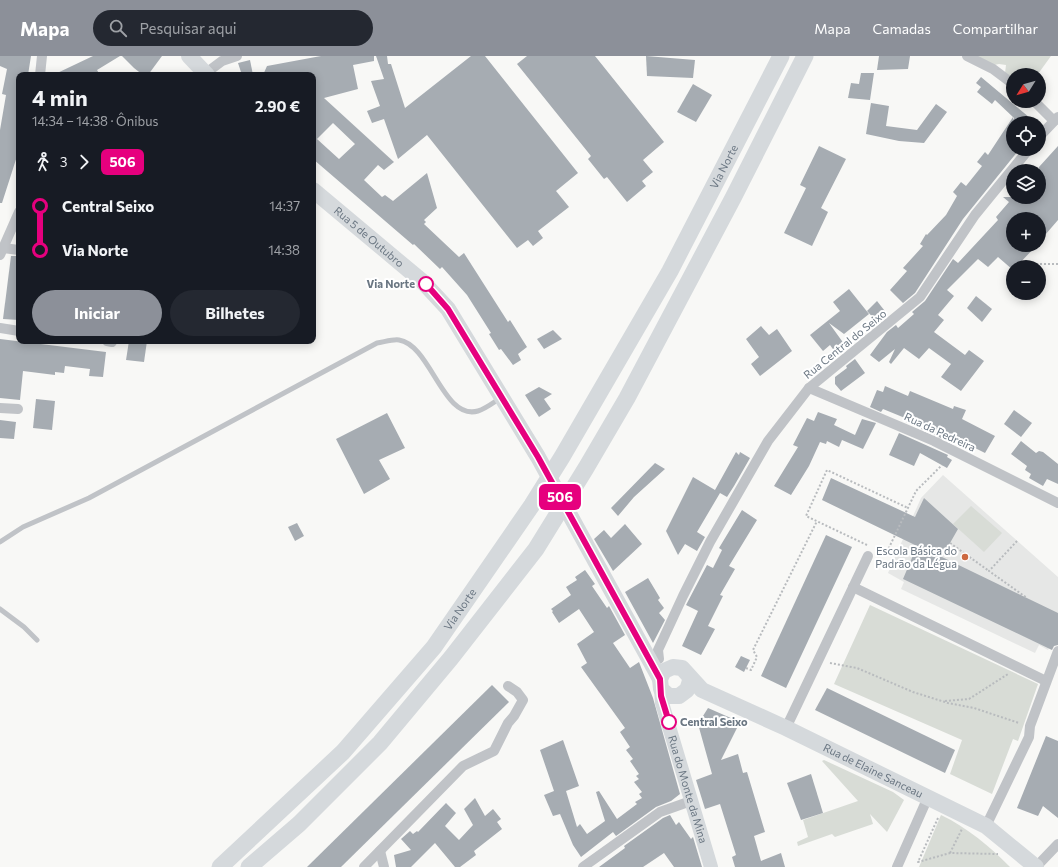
<!DOCTYPE html>
<html lang="pt">
<head>
<meta charset="utf-8">
<style>
	:root { --surface:#171b24; --page:#242831; --text:#f1f3f6; --muted:#9ea1a6; --accent:#8c9099 }
	body { margin:0; font-family:Commissioner,sans-serif; background:var(--page); color:var(--text); height:100vh; display:flex; flex-direction:column; font-size:15px; white-space:nowrap }
	* { box-sizing:border-box; margin:0 }
	p { font-size:13px; color:var(--muted) }
	.icon { flex:none; width:22px; height:22px; fill:none; stroke:currentColor; stroke-width:2; stroke-linecap:round; stroke-linejoin:round }
	.map { position:relative; flex:1; overflow:hidden }
	.details { position:absolute; left:16px; top:16px; width:300px; height:272px; display:flex; flex-direction:column; background:var(--surface); border-radius:8px; box-shadow:0 2px 10px #0003 }
	.details>* { flex:none }
	.badge { padding:0 8px; border-radius:6px; font-size:14px; line-height:26px }
	.needle { width:26px; rotate:233deg }
	.fabs { position:absolute; left:1006px; top:12px; display:grid; gap:8px }
	.fabs a { display:grid; place-items:center; width:40px; height:40px; border-radius:50%; background:var(--surface); box-shadow:0 2px 10px #0003; font-size:20px }
	.map>.badge { position:absolute; translate:-50% -50%; box-shadow:0 0 0 2px #fff }
	.legs { display:flex; align-items:center; gap:6px; height:44px; padding:0 16px; font-size:13px }
	.legs p { margin-inline-start:auto }
	.headline { display:flex; align-items:center; justify-content:space-between; height:68px; padding:0 16px }
	h1 { font-size:22px; font-weight:700; line-height:30px }
	.button { display:flex; gap:8px; margin-top:auto; padding:8px 16px }
	.button a { flex:1; height:46px; border-radius:24px; background:var(--accent); color:#fff; font-size:16px; font-weight:700; line-height:46px; text-align:center }
	.button a+a { background:var(--page); color:var(--text) }
	ul { padding:0 16px; list-style:none }
	li { display:flex; align-items:center; gap:14px; height:44px; font-size:15px }
	li i { display:grid; place-items:center; width:6px; height:100%; margin:0 5px; background:currentColor }
	li i::after { content:''; width:10px; height:10px; margin:-5px; border:3px solid; border-radius:50%; background:var(--surface) }
	li p { margin-inline-start:auto }
	li:first-child i { background:linear-gradient(#0000 50%,currentColor 0) }
	li:last-child i { background:linear-gradient(currentColor 50%,#0000 0) }
	header { display:flex; align-items:center; gap:24px; box-sizing:border-box; height:56px; padding:0 20px; background:var(--accent); color:#fff }
	header strong { font-size:19px }
	nav { display:flex; gap:22px; margin-inline-start:auto; font-size:14px }
	.search { width:280px; height:36px; background:var(--page); display:flex; align-items:center; gap:10px; box-sizing:border-box; padding:0 14px; border-radius:22px; color:var(--muted); font-size:15px }
	.map>svg:first-child { display:block }
	.built { fill:#e6e7e6 }
	.green { fill:#d8dcd6 }
	.building { fill:#a6acb2; fill-rule:evenodd }
	.lines { fill:none; stroke-linecap:round; stroke-linejoin:round }
	.path { stroke:#b8bbbe; stroke-width:2; stroke-dasharray:2 2; stroke-linecap:butt }
	.service { stroke:#c0c3c7; stroke-width:5 }
	.minor { stroke:#c0c3c7; stroke-width:10 }
	.secondary { stroke:#d5d9dc; stroke-width:14 }
	.primary { stroke:#d5d9dc; stroke-width:16 }
	.trunk { stroke:#d5d9dc; stroke-width:17 }
	.line-1-casing { stroke:#fff; stroke-width:9 }
	.line-1 { stroke:#e6007e; stroke-width:6 }
	.stop-1-dot { fill:#fff; stroke:#e6007e; stroke-width:2 }
	.poi-dot { fill:#cd6941; stroke:#fff; stroke-width:1.5 }
	.labels { text-anchor:middle; stroke-width:4; stroke-linejoin:round; paint-order:stroke }
	.street-label { font-size:11px; fill:#6b7783; stroke:#fff }
	.stop-label { font-size:11px; font-weight:bold; fill:#6b7783; stroke:#fff; text-anchor:end }
	.poi-label { font-size:11px; fill:#6b7783; stroke:#fff; text-anchor:end }
</style>
</head>
<body>
<header>
<strong>Mapa</strong>
<div class="search"><svg class="icon" aria-label="search" viewBox="0 0 24 24"><circle cx="10" cy="10" r="6"/><path d="M15 15l6 6"/></svg>Pesquisar aqui</div>
<nav><a>Mapa</a><a>Camadas</a><a>Compartilhar</a></nav>
</header>
<div class="map">
<svg width="1058" height="811" viewBox="0 0 1058 811">
	<rect width="100%" height="100%" fill="#f8f8f6"/>
	<polygon class="built" points="943,419 1058,521 1058,574 1048,594 1039,589 1035,597 901,533 904,526 888,517 921,442"/>
	<g class="green">
		<polygon points="976,0 1051,0 1038,18 1033,15 1030,19 1013,19 1013,23 1005,17 1006,9 999,8 994,9"/>
		<polygon points="971,450 1002,477 984,496 953,468"/>
		<polygon points="870,549 1038,628 1018,685 1013,683 992,738 950,718 962,684 834,628"/>
		<polygon points="824,704 893,736 904,744 887,776 870,758 873,768 835,781 832,778 798,790 797,786 808,781 803,764 858,745 822,705"/>
		<path d="M941,759c27,13 48,31 69,52h-91z"/>
	</g>
	<g class="building">
		<polygon points="0,0 31,0 28,19 19,19 19,94 2,147 0,147 0,74 6,39 2,38 7,13 0,10"/>
		<polygon points="93,0 120,0 97,14 100,19 53,19"/>
		<polygon points="122,0 162,0 148,19 143,19 134,12"/>
		<path d="M321,0h53v5l-21,4 5,24 -34,9 70,64 -10,8 -6,-5 -14,15 18,17 3,-2 8,6 34,-28 10,35 -13,12 2,2 -2,2 35,33 5,-4 44,69 2,-2 17,27 -9,7 3,6 -8,5 -12,-16 -2,1 -10,-16 2,-1 -24,-38 -25,-28 -2,2 -26,-25 -1,1 -100,-86v-84h-50l4,-9zM333,67l22,21 -16,15 -22,-20z"/>
		<polygon points="376,0 387,0 388,8 391,8 405,52 471,0 485,0 578,117 556,135 569,151 538,175 543,182 533,190 528,184 517,192 427,79 398,103 384,63 372,67 367,55 380,50 371,25 384,23"/>
		<polygon points="527,0 595,0 664,86 643,104 653,116 642,125 646,130 627,146 607,121 604,123 588,103 591,100 517,8"/>
		<polygon points="646,0 695,4 693,22 647,20"/>
		<polygon points="879,0 910,0 908,13 877,14"/>
		<polygon points="250,4 253,19 242,19 238,7"/>
		<polygon points="861,17 874,17 870,44 848,42 851,27 859,28"/>
		<polygon points="981,21 1036,67 1013,67 1013,93 1018,95 963,163 915,237 903,247 890,234 907,215 903,212 923,190 920,188 926,178 927,179 946,159 957,140 953,136 961,126 966,130 982,110 977,106 985,96 988,99 1013,61 1013,64 1014,62 995,44 992,48 977,36 981,31 976,27"/>
		<polygon points="693,28 712,39 696,66 677,56"/>
		<polygon points="871,47 889,50 886,70 917,74 936,48 947,56 924,87 899,85 866,78"/>
		<polygon points="819,90 846,103 821,152 828,156 812,190 784,177 806,132 800,129"/>
		<polygon points="1058,90 1058,164 1039,186 1039,163 1013,163 1013,189 1037,189 1016,211 1013,211 1013,214 998,201 988,211 978,203 947,234 954,240 938,259 944,264 934,276 965,299 969,294 984,305 961,335 941,321 951,308 929,292 919,303 904,292 891,308 889,306 895,293 879,306 870,299 887,276 896,269 898,272 914,258 912,256 925,245 953,203 958,207 998,164 996,161 1009,146 1003,141 1039,141 1039,111"/>
		<polygon points="11,200 19,200 19,264 3,263"/>
		<polygon points="849,233 869,258 844,278 829,267 847,292 838,300 830,289 823,295 810,279 840,255 833,246"/>
		<polygon points="976,240 992,253 982,266 967,252"/>
		<polygon points="877,245 888,259 878,267 867,255"/>
		<polygon points="761,270 769,279 777,273 792,295 760,320 751,308 759,301 746,283"/>
		<polygon points="553,274 562,283 544,293 537,283"/>
		<polygon points="0,283 106,296 103,321 89,320 90,313 65,310 64,317 55,316 55,319 23,315 20,344 0,342"/>
		<polygon points="129,285 147,285 144,306 126,304"/>
		<polygon points="855,303 865,317 841,335 835,328 835,321 847,312 846,310"/>
		<polygon points="885,330 908,340 910,335 953,353 954,350 966,354 962,363 995,380 985,397 957,383 954,388 904,365 905,362 883,353 881,356 870,351 877,334 883,336"/>
		<polygon points="539,331 552,338 544,343 551,353 539,361 525,339"/>
		<polygon points="36,343 55,345 52,374 33,372"/>
		<polygon points="1014,354 1032,367 1021,381 1004,368"/>
		<polygon points="818,356 837,363 834,369 855,379 862,363 876,367 863,393 842,384 839,391 827,385 826,388 820,386 809,410 791,439 774,430 798,391 793,389 807,362 814,365"/>
		<polygon points="387,357 405,392 379,404 390,423 364,438 336,383"/>
		<polygon points="0,364 16,366 14,383 0,382"/>
		<polygon points="899,377 948,399 947,401 952,404 947,412 920,397 914,410 889,399"/>
		<polygon points="1021,385 1036,397 1039,395 1043,396 1058,408 1058,428 1047,423 1043,430 1029,422 1031,418 1025,414 1027,410 1011,398"/>
		<polygon points="736,396 739,399 740,396 750,402 734,430 727,441 720,437 697,476 705,481 697,495 685,488 678,499 666,475 693,421 715,434"/>
		<polygon points="655,407 665,413 634,441 618,460 611,452"/>
		<polygon points="831,422 915,461 924,442 958,473 942,501 1058,557 1058,589 1054,590 1052,594 903,523 917,490 822,444"/>
		<polygon points="742,454 757,464 729,510 735,513 720,539 723,540 708,570 715,573 701,599 682,590 698,555 686,549 707,509 713,512 722,494 719,492"/>
		<polygon points="297,467 304,480 295,485 288,471"/>
		<polygon points="625,468 642,488 613,515 594,483 604,474 611,482"/>
		<polygon points="826,479 852,491 786,632 761,620"/>
		<polygon points="585,514 595,528 592,530 607,552 609,550 625,579 613,587 630,612 639,606 653,642 680,738 671,745 656,751 616,780 613,776 581,801 573,789 560,758 553,760 544,739 554,735 540,694 563,684 579,730 566,735 577,771 580,768 587,778 605,765 596,736 599,735 617,763 637,748 635,746 642,742 639,738 642,736 634,726 639,723 636,720 639,718 630,705 633,703 626,694 630,691 620,676 625,672 581,611 587,607 577,588 594,576 579,553 559,567 552,556 553,555 551,553 571,539 566,531 577,524 575,521"/>
		<polygon points="648,522 660,542 658,544 664,552 659,557 665,564 653,587 625,536"/>
		<polygon points="741,600 750,604 744,616 735,611"/>
		<polygon points="492,629 509,646 341,811 307,811"/>
		<polygon points="827,632 955,694 945,717 815,654"/>
		<polygon points="708,652 740,666 721,704 738,698 743,717 747,716 765,776 754,780 761,805 781,797 785,811 735,811 732,801 736,799 720,748 705,753 696,724 712,718 698,668"/>
		<polygon points="1046,680 1058,685 1058,762 1043,750 1038,760 1017,752"/>
		<polygon points="811,718 823,757 801,764 787,727"/>
		<polygon points="475,742 485,760 493,753 501,763 497,766 502,773 474,795 476,799 460,811 455,811 435,787 411,811 396,811 394,799 411,794 401,783 410,775 413,778 417,775 418,776 446,747 456,757 445,770 459,784 473,769 464,753"/>
		<polygon points="670,759 676,769 679,766 691,783 693,781 702,811 674,811 664,797 643,811 599,811 625,792 624,790 663,762"/>
	</g>
	<g class="lines">
		<g class="path">
			<polyline points="1040,208 1058,208"/>
			<polyline points="1017,485 989,515 1027,542"/>
			<polyline points="950,487 989,515"/>
			<polyline points="867,489 806,460 827,414 908,452"/>
			<polyline points="877,494 886,498 916,435 942,409"/>
			<polyline points="830,607 857,612 913,636 948,647 974,652 1019,667"/>
			<polyline points="746,612 751,614 757,601 753,594 817,465"/>
			<polyline points="945,645 969,643 1008,618"/>
			<polyline points="938,762 918,806 950,797 998,798"/>
			<polyline points="950,797 962,773"/>
		</g>
		<g class="service">
			<path d="M0,486l23,-15 66,-29 288,-155c7,-1 16,-4 22,-3 32,5 44,81 79,71 7,-2 15,-8 21,-12"/>
			<polyline points="0,553 24,571 37,584"/>
		</g>
		<g class="minor">
			<polyline points="967,0 993,13 1013,28"/>
			<polyline points="206,17 222,5 237,0"/>
			<polyline points="40,19 42,0"/>
			<polyline points="1034,45 1054,65"/>
			<polyline points="1039,81 1058,61"/>
			<polyline points="3,192 19,194"/>
			<polyline points="0,199 19,156"/>
			<polyline points="0,272 19,275"/>
			<polyline points="107,285 112,286"/>
			<polyline points="809,332 934,385 1058,447"/>
			<polyline points="0,352 18,353"/>
			<polyline points="853,531 1046,625"/>
			<polyline points="659,603 658,594 683,540 710,486 768,385 809,332 920,241 975,159 1029,93"/>
			<polyline points="786,672 868,500"/>
			<polyline points="986,770 1029,681 1030,670 1058,595"/>
			<polyline points="380,795 384,811"/>
			<polyline points="364,811 463,710 494,695 508,667 514,660 523,644 517,636 508,630"/>
			<polyline points="583,811 660,756 691,745"/>
			<polyline points="897,811 928,741"/>
			<polyline points="1036,811 1058,788"/>
		</g>
		<path class="secondary" id="s1" d="M661,633l1,14 49,164"/>
		<g class="primary">
			<polyline points="189,0 207,19"/>
			<path id="s2" d="M313,134l110,92 25,27 90,148 122,222"/>
			<path id="s3" d="M689,620l1,5 -3,9 -8,6h-10l-8,-7 -1,-10 4,-8 9,-4 9,1 20,22 84,38 200,98 50,41"/>
		</g>
		<g class="trunk">
			<path id="s4" d="M220,811l123,-115 91,-105 98,-142 30,-48 108,-186 111,-215"/>
			<polyline points="249,811 299,768 380,687 451,602 536,493 586,412 627,342 733,142 805,0"/>
		</g>
	</g>
	<g class="lines">
		<g class="line-1-casing">
			<polyline id="line-1" points="426,228 448,253 538,401 660,623 661,640 669,666"/>
		</g>
		<use href="#line-1" class="line-1"/>
	</g>
	<g class="stop-1-dot">
		<circle cx="426" cy="228" r="7"/>
		<circle cx="669" cy="666" r="7"/>
	</g>
	<circle class="poi-dot" cx="965" cy="501" r="4"/>
	<g class="labels">
		<g class="street-label">
			<text dy="4" stroke="none"><textPath href="#s4" startOffset="869">Via Norte</textPath></text>
			<text dy="4" stroke="none"><textPath href="#s2" startOffset="73">Rua 5 de Outubro</textPath></text>
			<text transform="translate(845 288) rotate(-39)" y="4">Rua Central do Seixo</text>
			<text transform="translate(940 376) rotate(25)" y="4">Rua da Pedreira</text>
			<text dy="4" stroke="none"><textPath href="#s4" startOffset="353">Via Norte</textPath></text>
			<text dy="4" stroke="none"><textPath href="#s3" startOffset="302">Rua de Elaine Sanceau</textPath></text>
			<text dy="4" stroke="none"><textPath href="#s1" startOffset="104">Rua do Monte da Mina</textPath></text>
		</g>
		<g class="stop-label">
			<text x="415" y="232">Via Norte</text>
			<text x="680" y="670" text-anchor="start">Central Seixo</text>
		</g>
		<g class="poi-label">
			<text x="957" y="499">Escola Básica do<tspan x="957" dy="13">Padrão da Légua</tspan></text>
		</g>
	</g>
</svg>
<div class="fabs">
<a><svg class="needle" viewBox="-14 -14 28 28"><path d="M0-13l5 13h-10z" fill="#e53935"/><path d="M0 13l5-13h-10z" fill="#9ea1a6"/></svg></a>
<a><svg class="icon" aria-label="locate" viewBox="0 0 24 24"><circle cx="12" cy="12" r="6"/><path d="M12 2v4M12 18v4M2 12h4M18 12h4"/></svg></a>
<a><svg class="icon" aria-label="layers" viewBox="0 0 24 24"><path d="M12 4l9 5-9 5-9-5zM3 14l9 5 9-5"/></svg></a>
<a>+</a>
<a>−</a>
</div>
<b class="badge" style="left:560px;top:441px;background:#e6007e;color:#fff">506</b>
<section class="details">
<div class="headline"><div><h1>4 min</h1><p>14:34 – 14:38 · Ônibus</p></div><b>2.90 €</b></div>
<div class="legs"><svg class="icon" aria-label="walk" viewBox="0 0 24 24"><circle cx="13" cy="4" r="2"/><path d="M13 8l-2 6 4 7M11 14l-3 7M7 12l3-4h3l4 4"/></svg>3<svg class="icon" aria-label="forward" viewBox="0 0 24 24"><path d="M9 5l7 7-7 7"/></svg><b class="badge" style="background:#e6007e;color:#fff">506</b></div>
<ul>
<li><i style="color:#e6007e"></i><b>Central Seixo</b><p>14:37</p></li>
<li><i style="color:#e6007e"></i><b>Via Norte</b><p>14:38</p></li>
</ul>
<div class="button"><a>Iniciar</a><a>Bilhetes</a></div>
</section>
</div>
</body>
</html>
